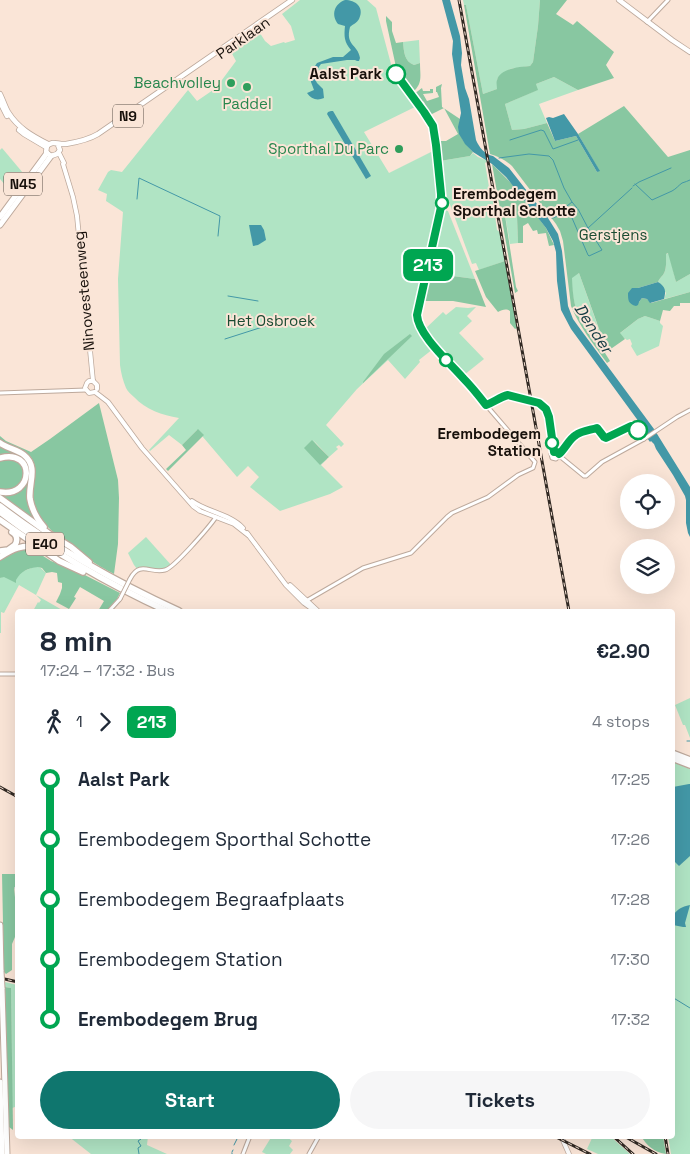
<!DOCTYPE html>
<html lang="en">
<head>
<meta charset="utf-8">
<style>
	:root { --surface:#fff; --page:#f6f6f7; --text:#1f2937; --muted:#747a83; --accent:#0f766e }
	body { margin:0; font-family:"Space Grotesk",sans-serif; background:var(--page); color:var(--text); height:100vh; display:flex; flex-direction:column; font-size:19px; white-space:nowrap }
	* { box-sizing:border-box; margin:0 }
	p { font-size:16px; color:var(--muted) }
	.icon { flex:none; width:28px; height:28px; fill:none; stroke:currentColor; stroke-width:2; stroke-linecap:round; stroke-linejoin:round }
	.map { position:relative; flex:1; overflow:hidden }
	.panel { position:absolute; left:15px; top:609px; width:660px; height:530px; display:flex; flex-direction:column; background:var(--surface); border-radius:5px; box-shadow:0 5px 20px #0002 }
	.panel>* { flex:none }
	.badge { padding:0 10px; border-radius:8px; font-size:18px; line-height:32px }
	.controls { position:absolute; left:620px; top:474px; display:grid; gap:10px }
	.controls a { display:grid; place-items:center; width:55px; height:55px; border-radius:50%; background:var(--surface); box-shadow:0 5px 20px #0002; font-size:25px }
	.map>.badge { position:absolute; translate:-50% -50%; box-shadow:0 0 0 2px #fff }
	.legs { display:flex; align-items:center; gap:8px; height:55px; padding:0 25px; font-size:16px }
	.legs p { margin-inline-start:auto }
	.head { display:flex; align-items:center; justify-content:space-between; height:85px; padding:0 25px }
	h1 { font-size:28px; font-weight:800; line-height:38px }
	.primary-button { display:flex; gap:10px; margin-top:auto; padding:10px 25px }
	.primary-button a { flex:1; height:58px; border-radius:30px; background:var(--accent); color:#fff; font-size:20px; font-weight:800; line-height:58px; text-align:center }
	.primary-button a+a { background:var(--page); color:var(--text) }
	ul { padding:0 25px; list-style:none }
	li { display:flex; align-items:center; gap:18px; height:60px; font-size:19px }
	li i { display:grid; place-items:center; width:8px; height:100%; margin:0 6px; background:currentColor }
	li i::after { content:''; width:12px; height:12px; margin:-6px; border:4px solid; border-radius:50%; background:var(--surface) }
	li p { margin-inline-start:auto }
	li:first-child i { background:linear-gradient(#0000 50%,currentColor 0) }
	li:last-child i { background:linear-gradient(currentColor 50%,#0000 0) }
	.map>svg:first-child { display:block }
	.green { fill:#b0e4c4 }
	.forest { fill:#88c7a1; fill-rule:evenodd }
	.water { fill:#4398a7 }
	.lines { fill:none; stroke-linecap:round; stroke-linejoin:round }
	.stream { stroke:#4398a7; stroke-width:1 }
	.tertiary-casing { stroke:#bda99c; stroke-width:5 }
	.secondary-casing { stroke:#bda99c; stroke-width:5.5 }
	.primary-casing { stroke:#bda99c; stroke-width:6 }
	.trunk-casing { stroke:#bda99c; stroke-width:7 }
	.motorway-casing { stroke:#bda99c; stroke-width:8 }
	.tertiary { stroke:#fff; stroke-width:3 }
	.secondary { stroke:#fff; stroke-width:4 }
	.primary { stroke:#fff; stroke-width:4.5 }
	.trunk { stroke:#fff; stroke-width:5 }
	.motorway { stroke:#fff; stroke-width:5.5 }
	.rail-casing { stroke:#312923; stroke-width:3 }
	.rail { stroke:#fae5d7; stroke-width:1; stroke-dasharray:4; stroke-linecap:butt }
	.tertiary-bridge-casing { stroke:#bda99c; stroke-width:5; stroke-linecap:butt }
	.trunk-bridge-casing { stroke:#bda99c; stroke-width:7; stroke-linecap:butt }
	.tertiary-bridge { stroke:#fff; stroke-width:3 }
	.trunk-bridge { stroke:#fff; stroke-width:5 }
	.line-1-casing { stroke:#fff; stroke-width:11 }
	.line-1 { stroke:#00a651; stroke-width:8 }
	.stop-1-dot { fill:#fff; stroke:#00a651; stroke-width:2.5 }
	.leisure-dot { fill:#2e9e5b; stroke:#fae5d7; stroke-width:2 }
	.labels { text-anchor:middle; stroke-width:4; stroke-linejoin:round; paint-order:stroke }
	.shield { fill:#fae5d7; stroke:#5b5048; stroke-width:1 }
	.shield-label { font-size:14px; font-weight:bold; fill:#17100b }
	.street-label { font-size:15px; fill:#17100b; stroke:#fae5d7 }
	.stop-label { font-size:15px; font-weight:bold; fill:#17100b; stroke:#fae5d7; text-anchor:end }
	.leisure-label { font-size:15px; fill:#27864d; stroke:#fae5d7; text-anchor:end }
	.park-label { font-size:15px; fill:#1a4b32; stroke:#fae5d7 }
	.water-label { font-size:16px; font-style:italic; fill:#133b42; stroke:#fae5d7 }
</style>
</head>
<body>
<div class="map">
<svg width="690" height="1154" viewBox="0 0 690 1154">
	<rect width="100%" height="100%" fill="#fae5d7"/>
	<g class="green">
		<path d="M300,0h67l9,8 15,56 5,12 21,30 -53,26 25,41 46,-23 3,33v22l-22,110c0,6 3,10 2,15l15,19 -14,11 1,2 -15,17 -17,-19 -31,29 -31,36 18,19 -3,3 -2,-2 -3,2 2,2 -9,8 -16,-17 14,19 -6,6 22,22 -13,7 -50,17 -30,-24 9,-10 -11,-11 -11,11 -40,-47 -15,15 -13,-10 -19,16 -1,-1 30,-32c-17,-3 -33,-8 -45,-21 -3,-3 -6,-5 -8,-9 -3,-7 -5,-15 -6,-23l-2,-86 5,-67 -17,-11 1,-7 -9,-4 10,-18 3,-2 11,2c22,-27 44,-55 66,-82l9,11 19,-13 20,-27 -6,-11 28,-20 7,11 6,5 13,-4 1,1 10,-3 -4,-14 -9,-12z"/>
		<polygon points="463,0 540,0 538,26 533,62 530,66 510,69 497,79 497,89 483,94 466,5 464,5"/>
		<path d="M419,40l1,23 -6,2c-10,-4 -10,-13 -11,-23z"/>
		<polygon points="554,77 578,90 539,104 547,123 524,129 512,130 505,104 537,90 536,84"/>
		<polygon points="2,148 23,173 6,186 0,179 0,150"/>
		<polygon points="473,153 478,157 488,161 485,163 490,193 493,201 497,230 500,232 505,261 479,270 476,263 472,264 442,183 444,181 442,178 440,161 470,156"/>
		<polygon points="511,208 517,216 518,243 510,244 504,209"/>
		<polygon points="444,210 448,211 475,279 430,273 443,211"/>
		<path d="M669,253l7,29 14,-8v18l-26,7 2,-6 -8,-11c1,-3 3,-5 5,-7 4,-6 3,-14 3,-21z"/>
		<path d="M579,273l24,68v3l-2,4 -6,-10h-2c-17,-21 -20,-35 -22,-61z"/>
		<polygon points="456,307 468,308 476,307 467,316 472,321 459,333 484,359 464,375 443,354 425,329 443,312 446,315"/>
		<polygon points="645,316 660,321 660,323 663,326 659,346 637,356 631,346 632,344 630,339 627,340 619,334 638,319"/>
		<polygon points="146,537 172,566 164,570 138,570 134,565 128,553"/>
		<path d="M34,567c7,-1 7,2 12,6l-10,22 28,16h-31l5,-9 1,1 2,-3 -5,-5 -17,-10 -15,28 -3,-1v21h-1v-55l4,-2 12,6 -1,-2 6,-8z"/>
		<polygon points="690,698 690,738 685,725 683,725 675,705"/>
		<polygon points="673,762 690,769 690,1154 671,1154 668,1136 672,1136"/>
		<polygon points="5,982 17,985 18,1106 12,1108 11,988 5,987"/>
		<polygon points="68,1136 148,1136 147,1145 167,1154 91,1154"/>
		<polygon points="272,1136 286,1136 292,1141 289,1146 293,1150 290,1154 266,1154 262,1152"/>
		<polygon points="593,1136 610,1136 630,1154 598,1154 587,1149"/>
	</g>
	<g class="forest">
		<path d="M540,0h27l-11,14 17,11 4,-4 37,31 -8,13 8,13 -36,12 -24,-13 -18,7 2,6 -33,14 7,26 12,-1 23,-6 8,18 21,-5 21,36 2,-2 -21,-36 46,-28 44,51 22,-7v124l-14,8 -8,-29 -2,1c0,7 1,15 -3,21 -2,2 -4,4 -5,7l-20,6h-6l7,14 3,-4 5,1 4,4 39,-11v11h-10v3h-6l-4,5 -7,-1 -3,11 -15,-5 -7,3 -18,14 5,6 -20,14 5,8 -3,2c-13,-18 -28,-37 -36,-57l-8,-65 -3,-10 -4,-7 -44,-58c-7,-6 -14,-10 -22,-12l-26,-149h2l17,89 14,-5c0,-3 -1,-6 0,-9 3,-12 23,-13 33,-14l3,-4 5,-36zM579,273l24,67v4l-2,4 -6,-10h-3c-16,-21 -19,-35 -20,-60z"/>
		<path d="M386,16l6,6v9l4,12 7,-1c1,10 1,19 11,23l6,-2c0,13 3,20 -7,29l-11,-14 -6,-11 -10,-46z"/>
		<path d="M442,84l-1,4 1,19 18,12c-3,16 3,22 13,33l-3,4 -30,5 -2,-20h8l12,-7 -14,-26 -14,7 -3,-5 -3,-8 -7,-4 -3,-4 8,-6 1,3h7v-2h3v4l-10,1 4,7 12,-4 -2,-5h-1v-5z"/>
		<polygon points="492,164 515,187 546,228 554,245 549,246 546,233 538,234 537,230 533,231 528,223 523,226 523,243 518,243 517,216 511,208 504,209 516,287 518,291 515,293"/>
		<path d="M505,261l12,67 -2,1 -5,-6v-12c-4,-3 -8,-1 -12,1l-12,-15 -11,-26z"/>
		<polygon points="430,273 475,279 486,307 453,301 422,301 428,274"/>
		<polygon points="410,334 412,336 363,383 363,382 384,354"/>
		<path d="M99,403l19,77 1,18 -1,46 -4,30c-9,-5 -18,-9 -26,-16 -5,-4 -10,-8 -15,-12 -16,-13 -25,-14 -36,-34 -11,-19 7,-44 -9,-58 -8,-6 -19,-9 -28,-13v-5l6,5 25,11 19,-13z"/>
		<polygon points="198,429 204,435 168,471 166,469 186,450 182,445"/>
		<polygon points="312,440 329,457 320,465 304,448"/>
		<path d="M0,446l22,10c14,13 3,23 7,38 2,10 7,20 10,31l-39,-29v-2l26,-11 -1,-21 -25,-6z"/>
		<path d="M5,459c22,-2 25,25 7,30 -3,1 -8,0 -12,1v-29z"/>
		<path d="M21,549h11l19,12 26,10 43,22 -3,6 -11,12h-8l6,-10 -24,-14 -6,10 2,1 -7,11 -13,-7 4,-8 2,-6v-5l-4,-1 -1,-9 -5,-1 -6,1 -4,-5 -4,-1c-10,1 -17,4 -22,13v3l-12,-6 -4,1v-18z"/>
		<polygon points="2,874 18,874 17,887 14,887 17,918 15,937 12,944 12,970 6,974 4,972"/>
		<polygon points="5,987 11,988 13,1130 9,1127"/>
		<path d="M641,1136h22l3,18c-11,-1 -20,-9 -25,-18z"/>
	</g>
	<g class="water">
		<path d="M345,0c10,0 20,7 14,19 -2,4 -6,5 -9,8 -5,19 8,17 10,31l-1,3h-2l-2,-1h-8l-26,4c-4,5 -8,13 -4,19 2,2 4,4 6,6l1,9c-7,3 -13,1 -17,-5l7,-3 -3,-8v-7l-2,-2 1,-1h1l6,-9 16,-6h10l8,-7c-7,-8 -7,-14 -6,-24l-7,-2c-7,-9 -4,-20 7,-24z"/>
		<path d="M442,0h8l10,36 2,17 -1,12 4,23 4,11 7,41c3,7 9,15 17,16l16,12 39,50 10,16 4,17 6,55 5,13 5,7 76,103 36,58v50l-2,-4 -2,-10v-23l-1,-4 -12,-21 -17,-26 -2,-5 -3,-3 -1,1c-5,-7 -7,-13 -11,-20l-68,-93 -10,-19 -4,-29 -1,-29 -3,-11 -7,-13 -40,-51 -14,-13 -19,-12 -8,-8 -6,-10 -1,-7 3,-14 -9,-59 1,-13z"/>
		<polygon points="331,111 333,111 371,176 366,179 327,114 328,112"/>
		<polygon points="564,114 578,134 600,171 597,172 576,136 555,141 546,118 549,117 553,118"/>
		<polygon points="249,225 261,225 264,230 266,240 258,245 253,246"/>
		<path d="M658,282c8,5 8,9 6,17l-14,4 -3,-4 -5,-1 -3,4 -1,3 -2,1c-8,-2 -8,-6 -8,-13l4,-5h6z"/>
		<polygon points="689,784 690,784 690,856 679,866 673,860 673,787"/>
		<path d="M690,905l-5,18 1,4h-3l-10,-2v-10c5,-6 8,-8 17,-10z"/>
	</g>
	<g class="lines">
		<g class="stream">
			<polyline points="510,140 541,130 544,131 553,149 578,140"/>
			<polyline points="499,158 529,154 549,156 553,160 564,188 572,202"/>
			<path d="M635,184l17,16c7,-3 13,-6 20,-9 4,-2 7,-6 10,-8 3,-1 6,-2 8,-3"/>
			<polyline points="633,186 639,182 671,168"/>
			<polyline points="137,199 139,178 220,216 218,236"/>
			<polyline points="578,209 588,228 632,188"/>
			<polyline points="569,211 588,255 589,256 602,250 588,228"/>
			<polyline points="552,218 572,202 577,208"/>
			<polyline points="553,218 569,211 567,206"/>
			<polyline points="228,296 258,301"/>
			<polyline points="225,339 275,323"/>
			<polyline points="687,741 690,741"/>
			<polyline points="15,888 18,889"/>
			<polyline points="672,997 690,1008"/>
			<polyline points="234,1145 237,1139"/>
			<polyline points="232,1152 233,1150"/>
			<polyline points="139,1154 138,1148 141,1146 138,1141 141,1139 138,1137 139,1136"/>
			<polyline points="232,1154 232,1153"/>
		</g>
		<g class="tertiary-casing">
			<g id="tertiary">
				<polyline points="647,22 668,0"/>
				<polyline points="0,393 86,390"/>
				<path d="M535,402c20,6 16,33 19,49"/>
				<polyline points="554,451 551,454 552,458 556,459 558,457"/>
				<path d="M559,454c6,-5 10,-15 17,-19 5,-4 15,-5 21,-7l7,9 2,1 28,-12 10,13"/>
				<polyline points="559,457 562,458 584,476 586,476 602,462 644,439 677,417 690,410"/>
				<path d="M130,579c10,-19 20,-5 35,-9 9,-2 45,-44 51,-53"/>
				<polyline points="306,601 363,568 411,553 447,517 452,513 488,497 518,475 533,468 535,462 486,405 494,402 499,398 506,396 512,396 527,400"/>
				<polyline points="109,611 120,599"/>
				<polyline points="0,674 18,674"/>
				<polyline points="243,1154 250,1136"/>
				<polyline points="309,1154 319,1136"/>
			</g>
		</g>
		<g class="secondary-casing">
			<g id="secondary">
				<polyline points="59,153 64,163 63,164 73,197 77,216 93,381"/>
				<polyline points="93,381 89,381 87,383 85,388 89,393 95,392"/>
				<polyline points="93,381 97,385 97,389"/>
				<polyline points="95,392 108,402 142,448 193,506 200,511 234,524 248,535"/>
				<path d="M192,501c15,11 38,13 51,27"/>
				<polyline points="247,533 286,585 304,603 315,611"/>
				<polyline points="290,585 318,611"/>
				<polyline points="561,1136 569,1154"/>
			</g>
		</g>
		<g class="primary-casing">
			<g id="primary">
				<polyline points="619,0 672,40 690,52"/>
				<polyline points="225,50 262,25"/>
				<path d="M0,94c3,6 5,13 8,18 10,16 24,24 40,32"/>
				<polyline points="0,102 7,116"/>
				<polyline points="19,130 24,134 46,147"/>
				<path d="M58,145l2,5 -3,4 -6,2 -5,-4 1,-6c6,-6 11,-1 19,-2 12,-2 22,-4 32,-10l194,-134"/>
			</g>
		</g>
		<g class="trunk-casing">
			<g id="trunk">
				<polyline points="0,217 47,153"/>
				<polyline points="0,225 51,156"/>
				<polyline points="0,925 1,971"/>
				<polyline points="2,988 7,1154"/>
				<polyline points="0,1082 2,1154"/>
			</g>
		</g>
		<g class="motorway-casing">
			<g id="motorway">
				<path d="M0,443c7,5 18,7 24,12 15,12 4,29 6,44 2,11 7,20 14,28"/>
				<path d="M0,458c36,-10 34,40 0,34"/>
				<polyline points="0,498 48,533 71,547 89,562"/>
				<path d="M0,506c55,42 116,76 179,105"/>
				<path d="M0,512c52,40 108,72 167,99"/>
				<polyline points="0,520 59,561 83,572"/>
				<path d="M0,551l8,-1 7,-5c3,-5 2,-10 -3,-13"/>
				<path d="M0,557c11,-7 24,-14 37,-9"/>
				<polyline points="672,753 690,760"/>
				<polyline points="672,758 690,765"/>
			</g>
		</g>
		<use href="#tertiary" class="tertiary"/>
		<use href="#secondary" class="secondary"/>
		<use href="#primary" class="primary"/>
		<use href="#trunk" class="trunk"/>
		<use href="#motorway" class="motorway"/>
		<g class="rail-casing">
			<g id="rail">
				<polyline points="459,0 569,611"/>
				<polyline points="0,787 18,797"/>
				<polyline points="0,978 18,982"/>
				<polyline points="554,1136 590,1154"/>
				<polyline points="613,1136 633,1154"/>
				<polyline points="624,1136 656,1154"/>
				<polyline points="665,1136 668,1154"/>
			</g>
		</g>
		<use href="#rail" class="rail"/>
		<g class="tertiary-bridge-casing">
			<g id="tertiary-bridge">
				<polyline points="527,400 535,402"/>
				<polyline points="120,599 130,579"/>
			</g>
		</g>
		<g class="trunk-bridge-casing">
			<polyline id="trunk-bridge" points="1,971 2,988"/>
		</g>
		<use href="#tertiary-bridge" class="tertiary-bridge"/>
		<use href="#trunk-bridge" class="trunk-bridge"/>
	</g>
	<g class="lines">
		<g class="line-1-casing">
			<path id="line-1" d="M396,74l28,38 9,14 3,19 5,49v13l-24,108c1,20 33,48 46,63 8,8 16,18 23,27 8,-3 14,-8 22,-10l31,8 7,6 3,8 5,35h3l2,2c6,-5 10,-15 17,-19 5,-4 15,-5 21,-7l7,9 2,1 25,-12 4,1 3,3"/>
		</g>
		<use href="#line-1" class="line-1"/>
	</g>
	<g class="stop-1-dot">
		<circle cx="396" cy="74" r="9"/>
		<circle cx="442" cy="203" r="6"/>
		<circle cx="446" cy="360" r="6"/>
		<circle cx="638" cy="430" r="9"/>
		<circle cx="552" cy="443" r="6"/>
	</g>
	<g class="leisure-dot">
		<circle cx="231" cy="83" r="5"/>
		<circle cx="247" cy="87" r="5"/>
		<circle cx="399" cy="149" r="5"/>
	</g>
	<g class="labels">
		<g class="shield">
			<rect x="113" y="104.5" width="30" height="23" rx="4"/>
			<rect x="4" y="172.5" width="38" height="23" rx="4"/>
			<rect x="26" y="532.5" width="38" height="23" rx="4"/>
		</g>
		<g class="shield-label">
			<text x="128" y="121">N9</text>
			<text x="23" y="189">N45</text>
			<text x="45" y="549">E40</text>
		</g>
		<g class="street-label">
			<text transform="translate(243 38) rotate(-35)" y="5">Parklaan</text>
			<text transform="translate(84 291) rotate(-95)" y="5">Ninovesteenweg</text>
		</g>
		<g class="stop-label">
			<text x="382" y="79">Aalst Park</text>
			<text x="453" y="199" text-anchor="start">Erembodegem<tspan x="453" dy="17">Sporthal Schotte</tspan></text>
			<text x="541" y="439">Erembodegem<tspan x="541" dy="17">Station</tspan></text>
		</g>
		<g class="leisure-label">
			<text x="221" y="88">Beachvolley</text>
			<text x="247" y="109" text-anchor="middle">Paddel</text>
			<text x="389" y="154">Sporthal Du Parc</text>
		</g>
		<g class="park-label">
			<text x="613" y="240">Gerstjens</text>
			<text x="271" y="326">Het Osbroek</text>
		</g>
		<g class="water-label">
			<text transform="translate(594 328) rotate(57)" y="6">Dender</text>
		</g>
	</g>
</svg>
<div class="controls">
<a><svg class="icon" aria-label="locate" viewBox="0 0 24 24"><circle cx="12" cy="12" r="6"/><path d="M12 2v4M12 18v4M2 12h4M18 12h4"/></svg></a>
<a><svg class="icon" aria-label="layers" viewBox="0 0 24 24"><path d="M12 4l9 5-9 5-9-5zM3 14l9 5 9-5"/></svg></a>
</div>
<b class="badge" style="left:428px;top:265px;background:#00a651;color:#fff">213</b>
<section class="panel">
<div class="head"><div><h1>8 min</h1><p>17:24 – 17:32 · Bus</p></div><b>€2.90</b></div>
<div class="legs"><svg class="icon" aria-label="walk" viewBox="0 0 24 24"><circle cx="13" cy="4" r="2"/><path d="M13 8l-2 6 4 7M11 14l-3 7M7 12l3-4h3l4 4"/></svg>1<svg class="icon" aria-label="forward" viewBox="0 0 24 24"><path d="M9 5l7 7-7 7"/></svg><b class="badge" style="background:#00a651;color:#fff">213</b><p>4 stops</p></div>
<ul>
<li><i style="color:#00a651"></i><b>Aalst Park</b><p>17:25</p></li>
<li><i style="color:#00a651"></i><span>Erembodegem Sporthal Schotte</span><p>17:26</p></li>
<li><i style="color:#00a651"></i><span>Erembodegem Begraafplaats</span><p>17:28</p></li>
<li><i style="color:#00a651"></i><span>Erembodegem Station</span><p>17:30</p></li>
<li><i style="color:#00a651"></i><b>Erembodegem Brug</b><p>17:32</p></li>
</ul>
<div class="primary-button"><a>Start</a><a>Tickets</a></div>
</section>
</div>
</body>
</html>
